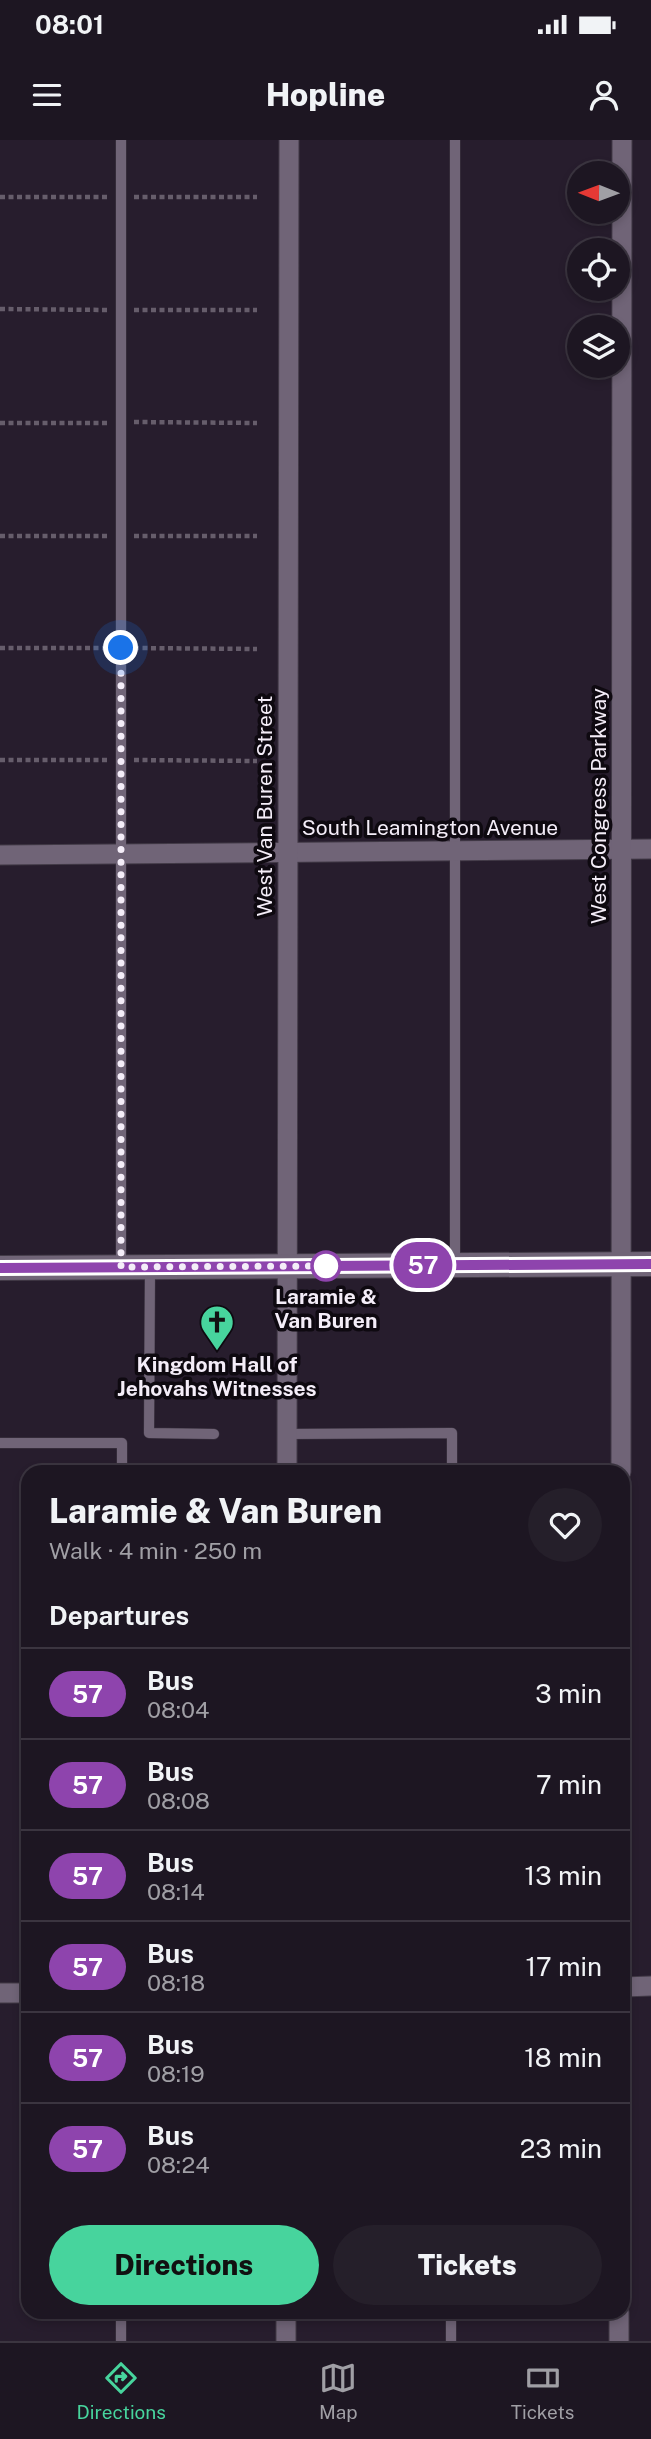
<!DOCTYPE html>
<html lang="en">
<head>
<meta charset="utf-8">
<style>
	:root { --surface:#1d1622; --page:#251f2a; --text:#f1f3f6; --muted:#a09fa5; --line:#3b3540; --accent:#47d49d }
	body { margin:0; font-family:"Public Sans",sans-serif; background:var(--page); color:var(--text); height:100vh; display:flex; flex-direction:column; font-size:26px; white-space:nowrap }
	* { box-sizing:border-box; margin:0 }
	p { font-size:23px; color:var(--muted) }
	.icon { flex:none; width:38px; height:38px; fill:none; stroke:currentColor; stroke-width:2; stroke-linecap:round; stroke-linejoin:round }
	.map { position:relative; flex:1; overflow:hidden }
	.panel { position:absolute; left:21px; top:1325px; width:609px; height:854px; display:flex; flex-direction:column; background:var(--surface); border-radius:21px; box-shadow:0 4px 10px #0003,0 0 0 2px var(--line) }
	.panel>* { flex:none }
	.badge { padding:0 14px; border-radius:23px; font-size:24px; line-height:46px }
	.needle { width:46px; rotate:271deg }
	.controls { position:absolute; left:567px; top:21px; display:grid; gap:14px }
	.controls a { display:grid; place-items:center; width:63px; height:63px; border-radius:50%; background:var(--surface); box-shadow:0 4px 10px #0003,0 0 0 2px var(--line); font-size:35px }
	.you { position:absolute; width:35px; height:35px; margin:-18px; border:5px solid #fff; border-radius:50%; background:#1a73e8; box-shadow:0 0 0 10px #1a73e833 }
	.map>.badge { position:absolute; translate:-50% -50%; box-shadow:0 0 0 4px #fff }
	h2 { padding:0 28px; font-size:26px; line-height:63px }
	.round { display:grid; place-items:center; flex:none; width:74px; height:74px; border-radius:37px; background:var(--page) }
	.head { display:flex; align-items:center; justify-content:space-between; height:119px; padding:0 28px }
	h1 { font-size:33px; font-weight:800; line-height:52px }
	.cta { display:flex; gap:14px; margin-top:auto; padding:14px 28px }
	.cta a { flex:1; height:80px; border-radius:42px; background:var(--accent); color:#111; font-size:28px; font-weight:800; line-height:80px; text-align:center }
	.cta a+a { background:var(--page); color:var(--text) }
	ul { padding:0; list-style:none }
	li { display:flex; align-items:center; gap:21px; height:91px; padding:0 28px; border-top:2px solid var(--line) }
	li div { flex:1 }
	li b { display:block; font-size:26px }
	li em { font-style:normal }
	li .badge { min-width:77px; font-weight:700; text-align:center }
	.status { display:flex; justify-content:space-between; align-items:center; height:49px; padding:0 35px; background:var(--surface); direction:ltr }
	.status svg { height:19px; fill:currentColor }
	header { display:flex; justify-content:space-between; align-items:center; height:91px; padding:0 28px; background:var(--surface); font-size:32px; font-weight:800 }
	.menu { display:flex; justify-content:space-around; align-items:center; height:98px; border-top:2px solid var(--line); background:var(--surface); font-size:19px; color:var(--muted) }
	.menu a { display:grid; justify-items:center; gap:4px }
	.menu .current { color:var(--accent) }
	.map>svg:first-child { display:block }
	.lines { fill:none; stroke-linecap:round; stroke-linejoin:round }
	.service-casing { stroke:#423a47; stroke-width:11 }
	.minor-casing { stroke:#423a47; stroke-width:21 }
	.tertiary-casing { stroke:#423a47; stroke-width:26 }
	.path { stroke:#665d6b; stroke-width:4.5; stroke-dasharray:5 3.5; stroke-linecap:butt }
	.service { stroke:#706477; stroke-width:10 }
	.minor { stroke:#706477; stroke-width:19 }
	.tertiary { stroke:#706477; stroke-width:24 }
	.line-casing { stroke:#fff; stroke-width:16 }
	.line { stroke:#8e44ad; stroke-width:10 }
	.walk { stroke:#f4edf8; stroke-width:7; stroke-dasharray:0 12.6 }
	.stop-dot { fill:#fff; stroke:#8e44ad; stroke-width:3.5 }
	.labels { text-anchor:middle; stroke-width:7; stroke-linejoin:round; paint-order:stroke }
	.street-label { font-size:21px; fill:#f4edf8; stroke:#0e0910 }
	.stop-label { font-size:21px; font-weight:bold; fill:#f4edf8; stroke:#0e0910 }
	.poi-label { font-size:21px; font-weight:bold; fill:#f4edf8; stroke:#0e0910 }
</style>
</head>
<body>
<div class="status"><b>08:01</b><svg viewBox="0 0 49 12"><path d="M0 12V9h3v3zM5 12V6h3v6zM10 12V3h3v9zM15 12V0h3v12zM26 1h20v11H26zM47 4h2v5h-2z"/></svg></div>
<header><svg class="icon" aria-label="menu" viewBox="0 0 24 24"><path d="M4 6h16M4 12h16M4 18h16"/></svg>Hopline<svg class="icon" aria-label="person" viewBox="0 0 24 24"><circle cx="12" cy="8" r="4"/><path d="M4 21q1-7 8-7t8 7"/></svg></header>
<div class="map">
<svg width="651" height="2201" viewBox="0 0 651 2201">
	<rect width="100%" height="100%" fill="#271d2d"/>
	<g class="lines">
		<g class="service-casing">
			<g id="service">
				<polyline points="121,0 121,1127"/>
				<polyline points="455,1123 455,0"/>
				<polyline points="150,1127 149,1293 214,1294"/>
				<polyline points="287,1294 452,1293 452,1332"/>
				<polyline points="0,1303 122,1303 122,1332"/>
				<polyline points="121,2201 121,2172"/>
				<polyline points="451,2201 451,2172"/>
			</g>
		</g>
		<g class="minor-casing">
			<g id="minor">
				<polyline points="0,715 651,709"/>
				<polyline points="287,1332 289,0"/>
				<polyline points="621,1332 622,0"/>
				<polyline points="623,1847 651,1846"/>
				<polyline points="0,1853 28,1853"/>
				<polyline points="286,2201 286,2172"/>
				<polyline points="619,2201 619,2172"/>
			</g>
		</g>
		<g class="tertiary-casing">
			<polyline id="tertiary" points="0,1128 651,1124"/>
		</g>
		<g class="path">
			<polyline points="0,57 108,57"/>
			<polyline points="134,57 257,57"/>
			<polyline points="0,169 108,170"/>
			<polyline points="134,170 257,170"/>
			<polyline points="134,282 257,283"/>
			<polyline points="0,283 108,283"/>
			<polyline points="0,396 108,396"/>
			<polyline points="134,396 257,396"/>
			<polyline points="0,508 108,508"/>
			<polyline points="134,508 257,509"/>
			<polyline points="0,620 108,620"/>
			<polyline points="134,620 257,621"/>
		</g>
		<use href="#service" class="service"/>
		<use href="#minor" class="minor"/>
		<use href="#tertiary" class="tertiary"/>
	</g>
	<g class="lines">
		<g class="line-casing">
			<polyline id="line" points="0,1128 651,1124"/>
		</g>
		<use href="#line" class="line"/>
		<polyline class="walk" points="121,508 121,1127 326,1126"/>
	</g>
	<defs>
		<g id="church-pin" transform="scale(1.75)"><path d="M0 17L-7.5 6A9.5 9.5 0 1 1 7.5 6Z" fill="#47d49d" stroke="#0e0910"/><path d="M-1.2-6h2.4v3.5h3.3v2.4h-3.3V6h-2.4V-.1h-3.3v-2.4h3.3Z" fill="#111"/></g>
	</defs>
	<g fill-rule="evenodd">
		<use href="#church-pin" x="217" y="1182"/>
	</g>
	<circle class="stop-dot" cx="326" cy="1126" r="14"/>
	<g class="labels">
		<g class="street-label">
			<text transform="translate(265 666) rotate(-90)" y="7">West Van Buren Street</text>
			<text transform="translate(599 666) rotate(-90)" y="7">West Congress Parkway</text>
			<text x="430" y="695">South Leamington Avenue</text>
		</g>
		<g class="stop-label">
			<text x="326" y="1164">Laramie &amp;<tspan x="326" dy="24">Van Buren</tspan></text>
		</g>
		<g class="poi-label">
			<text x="217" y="1232">Kingdom Hall of<tspan x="217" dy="24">Jehovahs Witnesses</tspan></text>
		</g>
	</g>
</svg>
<div class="controls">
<a><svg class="needle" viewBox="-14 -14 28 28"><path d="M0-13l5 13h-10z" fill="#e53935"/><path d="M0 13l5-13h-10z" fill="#a09fa5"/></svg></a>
<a><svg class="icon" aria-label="locate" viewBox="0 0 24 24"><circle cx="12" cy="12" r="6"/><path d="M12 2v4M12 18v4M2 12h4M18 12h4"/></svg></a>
<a><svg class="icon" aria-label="layers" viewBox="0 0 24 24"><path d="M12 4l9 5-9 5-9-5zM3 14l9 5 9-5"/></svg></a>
</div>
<div class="you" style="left:121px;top:508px"></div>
<b class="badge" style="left:423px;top:1125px;background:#8e44ad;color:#fff">57</b>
<section class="panel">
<div class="head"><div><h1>Laramie &amp; Van Buren</h1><p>Walk · 4 min · 250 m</p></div><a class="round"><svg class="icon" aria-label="heart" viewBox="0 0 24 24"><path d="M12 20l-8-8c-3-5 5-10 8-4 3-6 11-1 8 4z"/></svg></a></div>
<h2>Departures</h2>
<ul>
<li><span class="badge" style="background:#8e44ad;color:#fff">57</span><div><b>Bus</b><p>08:04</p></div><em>3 min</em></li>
<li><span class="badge" style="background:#8e44ad;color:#fff">57</span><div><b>Bus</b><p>08:08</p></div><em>7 min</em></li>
<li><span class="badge" style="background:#8e44ad;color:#fff">57</span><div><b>Bus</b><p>08:14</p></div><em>13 min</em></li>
<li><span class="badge" style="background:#8e44ad;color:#fff">57</span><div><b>Bus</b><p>08:18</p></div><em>17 min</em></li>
<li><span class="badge" style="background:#8e44ad;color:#fff">57</span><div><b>Bus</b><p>08:19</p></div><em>18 min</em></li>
<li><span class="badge" style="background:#8e44ad;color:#fff">57</span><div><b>Bus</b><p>08:24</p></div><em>23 min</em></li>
</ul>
<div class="cta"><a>Directions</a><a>Tickets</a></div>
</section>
</div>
<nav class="menu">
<a class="current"><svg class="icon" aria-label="directions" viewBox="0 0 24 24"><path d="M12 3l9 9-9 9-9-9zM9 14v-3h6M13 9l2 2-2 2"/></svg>Directions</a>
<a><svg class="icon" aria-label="map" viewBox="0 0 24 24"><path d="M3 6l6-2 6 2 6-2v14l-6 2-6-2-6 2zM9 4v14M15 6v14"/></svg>Map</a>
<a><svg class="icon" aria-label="tickets" viewBox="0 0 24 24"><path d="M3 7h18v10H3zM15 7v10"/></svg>Tickets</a>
</nav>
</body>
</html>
